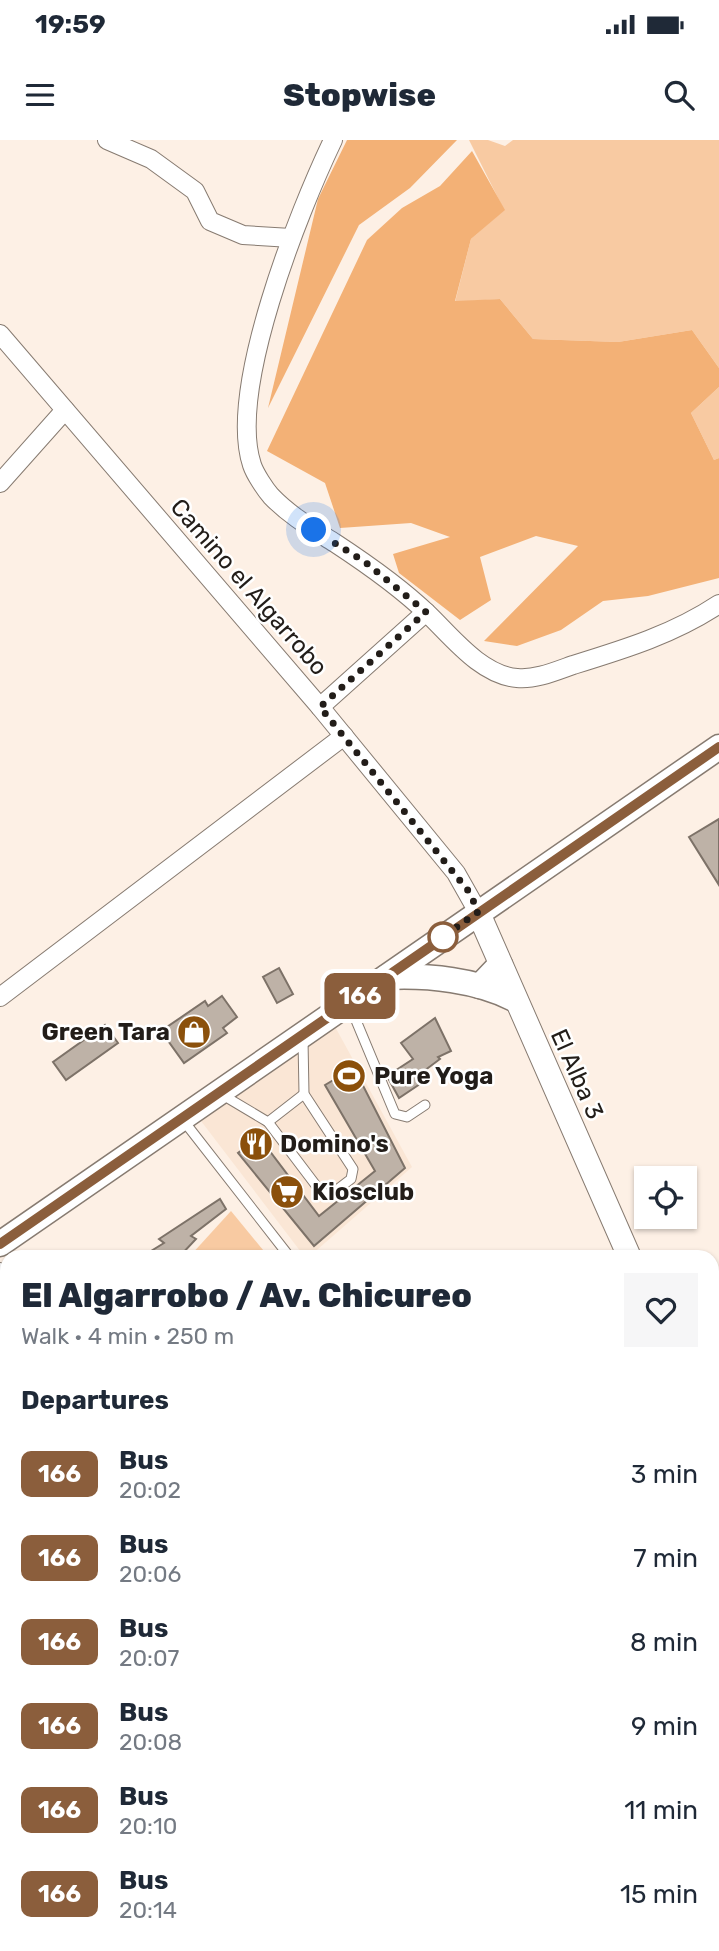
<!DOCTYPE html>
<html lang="en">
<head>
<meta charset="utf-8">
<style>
	:root { --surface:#fff; --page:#f6f6f7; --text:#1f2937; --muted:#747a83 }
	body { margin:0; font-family:Rubik,sans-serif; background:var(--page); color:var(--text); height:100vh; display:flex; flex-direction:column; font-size:26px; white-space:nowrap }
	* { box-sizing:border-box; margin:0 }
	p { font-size:23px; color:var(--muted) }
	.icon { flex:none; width:38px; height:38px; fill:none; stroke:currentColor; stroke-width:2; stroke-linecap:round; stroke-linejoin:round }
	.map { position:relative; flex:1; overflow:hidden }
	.drawer { position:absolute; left:0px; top:1110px; width:719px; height:702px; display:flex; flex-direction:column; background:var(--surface); border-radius:21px 21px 0 0; box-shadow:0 2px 5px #0004 }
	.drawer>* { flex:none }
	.badge { padding:0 14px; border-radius:10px; font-size:24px; line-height:46px }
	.tools { position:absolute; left:634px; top:1026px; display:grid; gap:14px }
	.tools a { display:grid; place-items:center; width:63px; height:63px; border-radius:0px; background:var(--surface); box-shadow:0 2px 5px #0004; font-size:35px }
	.you { position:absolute; width:35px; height:35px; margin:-18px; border:5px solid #fff; border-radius:50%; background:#1a73e8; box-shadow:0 0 0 10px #1a73e833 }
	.map>.badge { position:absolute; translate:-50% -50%; box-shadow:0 0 0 4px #fff }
	h2 { padding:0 21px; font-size:26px; line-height:63px }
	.round { display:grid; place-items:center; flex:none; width:74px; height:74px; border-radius:0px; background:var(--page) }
	.headline { display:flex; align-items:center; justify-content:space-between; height:119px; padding:0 21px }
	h1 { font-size:33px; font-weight:800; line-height:52px }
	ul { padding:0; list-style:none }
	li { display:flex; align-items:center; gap:21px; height:84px; padding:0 21px }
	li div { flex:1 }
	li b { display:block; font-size:26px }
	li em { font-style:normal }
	li .badge { min-width:77px; font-weight:700; text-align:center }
	.status { display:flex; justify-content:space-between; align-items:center; height:49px; padding:0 35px; background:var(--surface); direction:ltr }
	.status svg { height:19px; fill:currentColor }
	header { display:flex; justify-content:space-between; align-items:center; height:91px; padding:0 21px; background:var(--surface); font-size:32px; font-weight:800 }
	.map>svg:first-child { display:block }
	.built { fill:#fae6d5 }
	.green { fill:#f8caa2 }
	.forest { fill:#f3b176 }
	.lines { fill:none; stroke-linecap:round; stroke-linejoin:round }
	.stream { stroke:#c9894f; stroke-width:4.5 }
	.canal { stroke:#c9894f; stroke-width:16 }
	.building { fill:#beb2a7; stroke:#7d7268; stroke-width:2 }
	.service-casing { stroke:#877b71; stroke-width:11 }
	.minor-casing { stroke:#877b71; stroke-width:20 }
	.tertiary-casing { stroke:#877b71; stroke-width:25 }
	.secondary-casing { stroke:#877b71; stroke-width:27 }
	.path { stroke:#a69c94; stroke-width:2.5; stroke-dasharray:3.5 3.5; stroke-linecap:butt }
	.service { stroke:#fff; stroke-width:9 }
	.minor { stroke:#fff; stroke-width:18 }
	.tertiary { stroke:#fff; stroke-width:23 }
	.secondary { stroke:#fff; stroke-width:24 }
	.line-casing { stroke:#fff; stroke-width:16 }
	.line { stroke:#8b5e3c; stroke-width:10 }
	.walk { stroke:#221d19; stroke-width:7; stroke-dasharray:0 12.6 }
	.stop-dot { fill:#fff; stroke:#8b5e3c; stroke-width:3.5 }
	.labels { text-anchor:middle; stroke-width:5; stroke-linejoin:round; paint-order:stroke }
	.street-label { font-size:24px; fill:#221d19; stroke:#fff }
	.poi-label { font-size:24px; font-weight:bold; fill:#221d19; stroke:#fff; text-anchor:start }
</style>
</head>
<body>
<div class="status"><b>19:59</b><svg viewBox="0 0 49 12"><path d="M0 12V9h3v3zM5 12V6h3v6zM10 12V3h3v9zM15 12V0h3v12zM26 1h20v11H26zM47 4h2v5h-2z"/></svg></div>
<header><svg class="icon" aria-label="menu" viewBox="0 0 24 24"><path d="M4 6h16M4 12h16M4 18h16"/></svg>Stopwise<svg class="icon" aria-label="search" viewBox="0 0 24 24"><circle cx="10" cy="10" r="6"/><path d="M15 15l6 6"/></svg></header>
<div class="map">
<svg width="719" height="1811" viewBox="0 0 719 1811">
	<rect width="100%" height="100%" fill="#fdf0e5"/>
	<polygon class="built" points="333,883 412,1027 310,1116 304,1116 201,981"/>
	<g class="green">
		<polygon points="469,0 488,0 505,6 513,0 719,0 719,228 692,190 618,202 533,199 500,159 455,162 471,99 504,70"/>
		<polygon points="719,247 719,318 714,320 691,273"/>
		<polygon points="231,1071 268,1116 190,1116"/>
	</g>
	<g class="forest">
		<polygon points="347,0 457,0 410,48 359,85 268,268 318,59"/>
		<polygon points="472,11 505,70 471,99 455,161 500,159 533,199 618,202 692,190 719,228 719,247 691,273 714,320 719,318 719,438 648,456 603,461 561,490 517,506 484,501 578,406 536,396 480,417 491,460 460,480 399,433 393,414 450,397 411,383 340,388 325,343 267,311 367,100 402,68 440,46"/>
	</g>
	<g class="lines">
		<g class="stream">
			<polyline points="0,1400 7,1405"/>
			<polyline points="636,1804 666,1804"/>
			<polyline points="691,1804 719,1805"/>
		</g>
		<g class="canal">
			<polyline points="0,1755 7,1760"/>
			<polyline points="60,1804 68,1811"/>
		</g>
	</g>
	<g class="building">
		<polygon points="719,679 719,745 689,697"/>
		<polygon points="279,828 293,854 277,863 263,837"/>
		<polygon points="222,856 237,877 223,888 227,893 184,923 161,891 205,861 208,866"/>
		<polygon points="435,878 451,911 438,917 440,919 416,937 420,944 399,958 387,936 413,919 401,903"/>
		<polygon points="105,885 118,903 66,940 53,922"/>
		<polygon points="354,928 405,1028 314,1106 238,1013 259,997 319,1076 375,1031 325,945"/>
		<polygon points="220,1059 226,1069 191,1096 196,1099 180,1116 143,1116 164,1103 159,1099"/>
	</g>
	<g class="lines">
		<g class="service-casing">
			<g id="service">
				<polyline points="350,866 395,974 407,977 425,965"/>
				<polyline points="221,954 268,982 321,1052 330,1055 351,1039 353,1029 304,954 303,900"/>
				<polyline points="183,980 289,1116"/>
				<polyline points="268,982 304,954"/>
			</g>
		</g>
		<g class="minor-casing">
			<g id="minor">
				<polyline points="107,0 151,19 195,51 210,81 243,95 291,98"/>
				<path d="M333,0c-34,71 -106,250 -81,325 3,9 13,24 19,31 19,20 42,33 64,47 32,21 65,44 93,71 24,23 53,61 89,64 18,2 39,-7 56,-13 52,-16 101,-31 146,-61"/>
				<polyline points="0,194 320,567 456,733 478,772"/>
				<polyline points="0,343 65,270"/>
				<polyline points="320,567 426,472"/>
				<polyline points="0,857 344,596"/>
				<polyline points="0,1132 7,1139"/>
				<polyline points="712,1786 719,1787"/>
			</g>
		</g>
		<g class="tertiary-casing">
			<g id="tertiary">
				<polyline points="478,772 629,1116"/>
				<polyline points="712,1306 719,1322"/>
			</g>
		</g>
		<g class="secondary-casing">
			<g id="secondary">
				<path d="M387,837c41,-2 90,3 127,22"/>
				<polyline points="480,846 500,825"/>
				<polyline points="0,1104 719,607"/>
			</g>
		</g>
		<g class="path">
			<polyline points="0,1726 7,1732"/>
			<polyline points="95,1804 103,1811"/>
		</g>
		<use href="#service" class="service"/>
		<use href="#minor" class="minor"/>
		<use href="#tertiary" class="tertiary"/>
		<use href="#secondary" class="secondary"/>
	</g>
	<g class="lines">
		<g class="line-casing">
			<polyline id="line" points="0,1104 719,607"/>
		</g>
		<use href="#line" class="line"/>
		<polyline class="walk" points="314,390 365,422 426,472 320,567 470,753 478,772 443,797"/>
	</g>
	<defs>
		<g id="shop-disc" transform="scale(1.75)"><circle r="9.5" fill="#8b500b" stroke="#fff"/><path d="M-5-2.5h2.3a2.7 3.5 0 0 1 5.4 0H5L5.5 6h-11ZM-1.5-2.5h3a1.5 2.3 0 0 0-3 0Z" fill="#fff"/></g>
		<g id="stadium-disc" transform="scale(1.75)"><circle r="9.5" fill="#8b500b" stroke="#fff"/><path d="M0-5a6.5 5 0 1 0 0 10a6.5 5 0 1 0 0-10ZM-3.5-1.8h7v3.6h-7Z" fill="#fff"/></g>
		<g id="restaurant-disc" transform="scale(1.75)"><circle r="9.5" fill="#8b500b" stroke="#fff"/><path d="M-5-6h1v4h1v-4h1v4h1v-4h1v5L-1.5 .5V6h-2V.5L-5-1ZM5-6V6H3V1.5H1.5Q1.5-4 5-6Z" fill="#fff"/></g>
		<g id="supermarket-disc" transform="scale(1.75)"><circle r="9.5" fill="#8b500b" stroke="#fff"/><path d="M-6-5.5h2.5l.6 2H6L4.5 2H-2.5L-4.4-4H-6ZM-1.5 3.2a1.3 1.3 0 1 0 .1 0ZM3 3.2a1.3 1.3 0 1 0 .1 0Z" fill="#fff"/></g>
	</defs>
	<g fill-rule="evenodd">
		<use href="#shop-disc" x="194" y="892"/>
		<use href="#stadium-disc" x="349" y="936"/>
		<use href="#restaurant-disc" x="256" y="1004"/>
		<use href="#supermarket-disc" x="287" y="1052"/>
	</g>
	<circle class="stop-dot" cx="443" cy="797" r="14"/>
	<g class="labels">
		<g class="street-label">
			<text transform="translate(249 447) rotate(49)" y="8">Camino el Algarrobo</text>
			<text transform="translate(577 934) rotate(66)" y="8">El Alba 3</text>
		</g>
		<g class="poi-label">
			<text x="170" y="900" text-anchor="end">Green Tara</text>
			<text x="374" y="944">Pure Yoga</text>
			<text x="280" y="1012">Domino's</text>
			<text x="312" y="1060">Kiosclub</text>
		</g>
	</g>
</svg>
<div class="tools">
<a><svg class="icon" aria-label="locate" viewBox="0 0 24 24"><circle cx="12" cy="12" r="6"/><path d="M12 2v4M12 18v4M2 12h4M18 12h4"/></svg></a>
</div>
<div class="you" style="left:314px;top:390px"></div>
<b class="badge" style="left:360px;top:856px;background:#8b5e3c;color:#fff">166</b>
<section class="drawer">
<div class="headline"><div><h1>El Algarrobo / Av. Chicureo</h1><p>Walk · 4 min · 250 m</p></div><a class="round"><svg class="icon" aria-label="heart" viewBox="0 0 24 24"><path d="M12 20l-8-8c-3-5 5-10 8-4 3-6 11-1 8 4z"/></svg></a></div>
<h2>Departures</h2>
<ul>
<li><span class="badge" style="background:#8b5e3c;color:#fff">166</span><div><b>Bus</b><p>20:02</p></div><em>3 min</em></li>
<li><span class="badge" style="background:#8b5e3c;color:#fff">166</span><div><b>Bus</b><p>20:06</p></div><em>7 min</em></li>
<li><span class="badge" style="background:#8b5e3c;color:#fff">166</span><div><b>Bus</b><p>20:07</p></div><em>8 min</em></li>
<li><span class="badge" style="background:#8b5e3c;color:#fff">166</span><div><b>Bus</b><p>20:08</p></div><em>9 min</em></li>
<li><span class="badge" style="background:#8b5e3c;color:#fff">166</span><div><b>Bus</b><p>20:10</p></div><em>11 min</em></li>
<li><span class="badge" style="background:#8b5e3c;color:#fff">166</span><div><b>Bus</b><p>20:14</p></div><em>15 min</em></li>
</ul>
</section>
</div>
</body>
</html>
